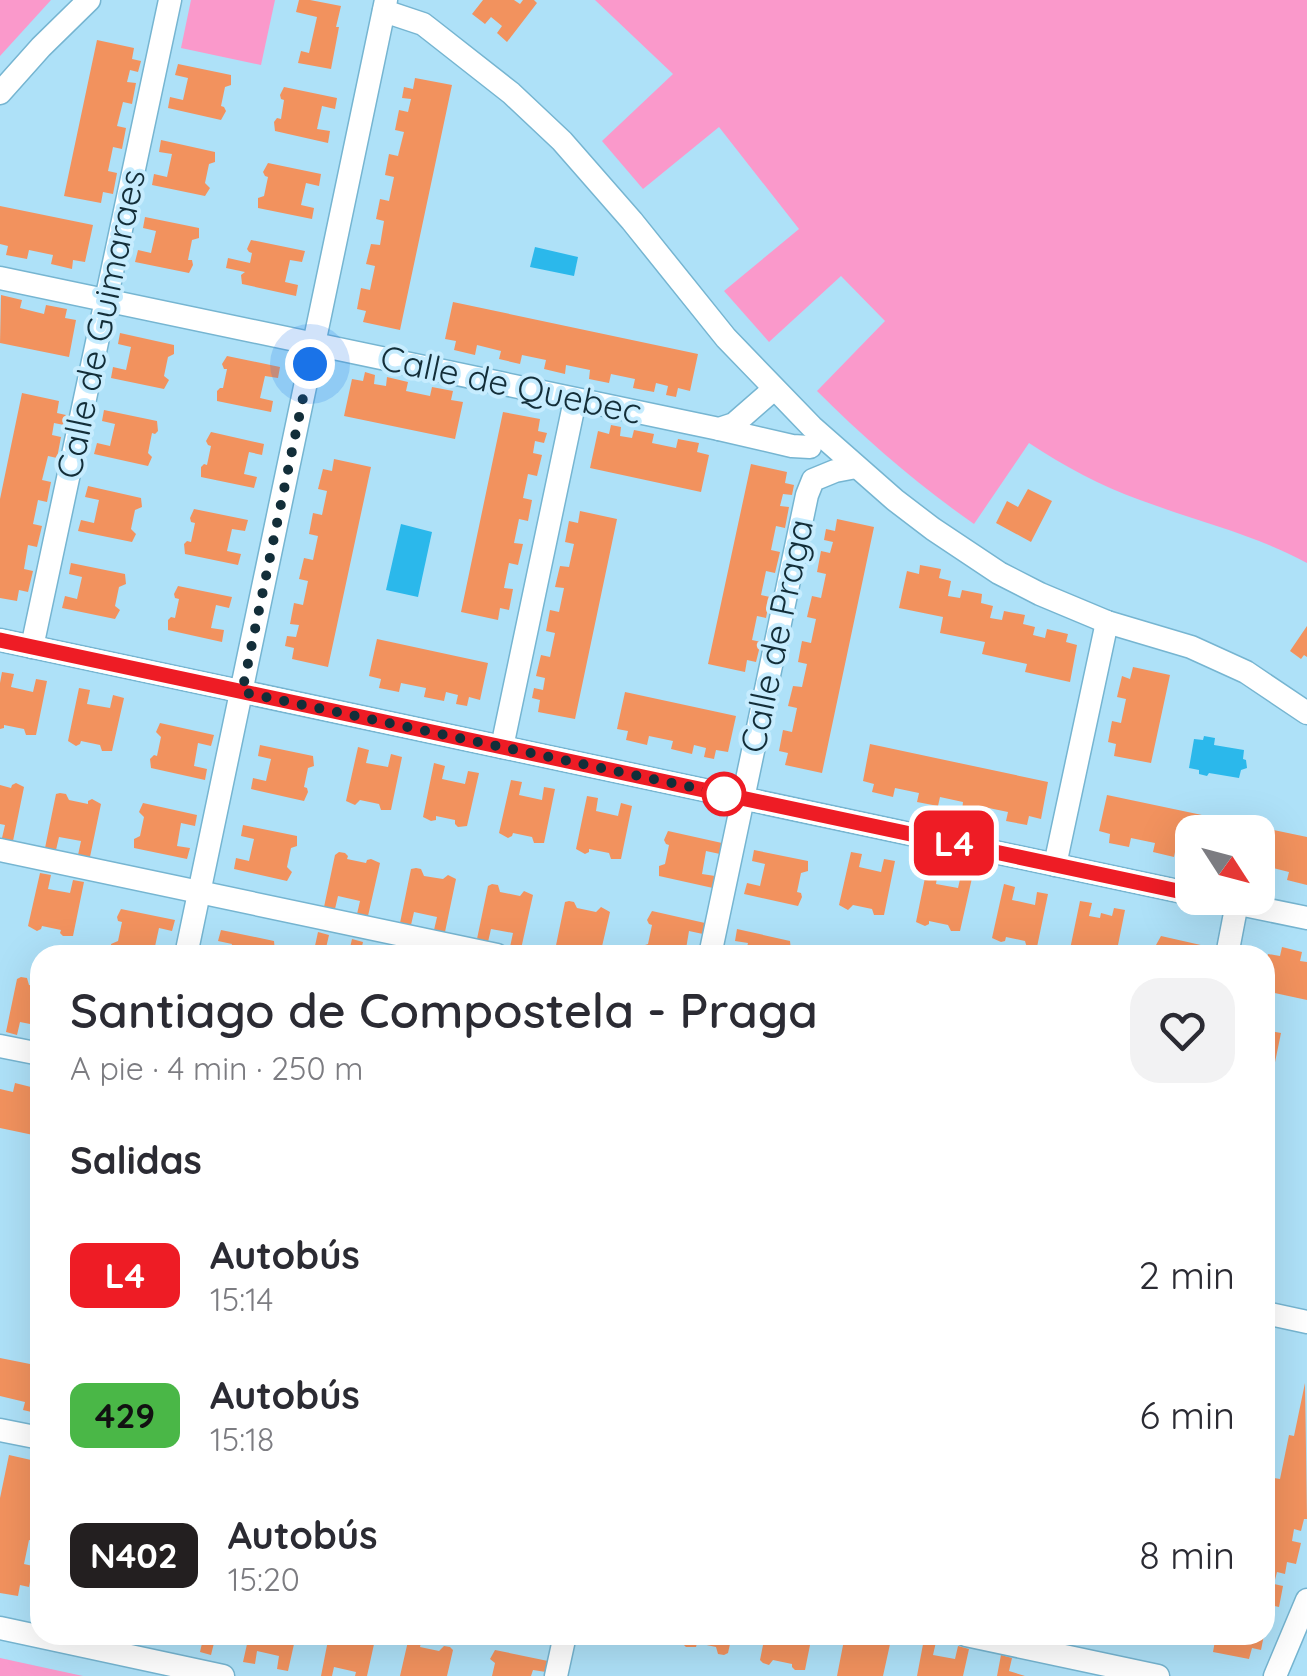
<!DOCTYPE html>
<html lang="es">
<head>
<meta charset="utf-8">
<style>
	:root { --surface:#fff; --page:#f2f2f3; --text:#2b2b33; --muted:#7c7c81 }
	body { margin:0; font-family:Quicksand,sans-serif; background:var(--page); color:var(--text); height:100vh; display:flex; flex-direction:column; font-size:38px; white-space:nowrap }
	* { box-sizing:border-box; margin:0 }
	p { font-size:32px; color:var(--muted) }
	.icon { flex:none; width:55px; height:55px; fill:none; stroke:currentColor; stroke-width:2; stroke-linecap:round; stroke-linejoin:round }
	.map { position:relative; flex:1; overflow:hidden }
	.panel { position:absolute; left:30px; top:945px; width:1245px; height:700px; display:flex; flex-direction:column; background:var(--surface); border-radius:30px; box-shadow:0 10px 40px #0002 }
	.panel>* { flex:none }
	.badge { padding:0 20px; border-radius:15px; font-size:35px; line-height:65px }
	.needle { width:65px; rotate:126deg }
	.controls { position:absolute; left:1175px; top:815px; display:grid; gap:20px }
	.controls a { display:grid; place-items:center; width:100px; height:100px; border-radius:20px; background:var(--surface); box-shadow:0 10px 40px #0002; font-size:50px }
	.you { position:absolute; width:50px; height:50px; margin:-25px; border:8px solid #fff; border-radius:50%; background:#1a73e8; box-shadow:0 0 0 15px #1a73e833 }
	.map>.badge { position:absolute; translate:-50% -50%; box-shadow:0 0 0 5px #fff }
	h2 { padding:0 40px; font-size:38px; line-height:90px }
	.round { display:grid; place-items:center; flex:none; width:105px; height:105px; border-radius:30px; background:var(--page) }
	.overview { display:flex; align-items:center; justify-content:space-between; height:170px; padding:0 40px }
	h1 { font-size:48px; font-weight:600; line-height:75px }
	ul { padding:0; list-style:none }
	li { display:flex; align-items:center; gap:30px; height:140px; padding:0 40px }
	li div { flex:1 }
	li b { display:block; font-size:38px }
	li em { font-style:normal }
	li .badge { min-width:110px; font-weight:700; text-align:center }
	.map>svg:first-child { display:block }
	.green { fill:#fa99cb }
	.water { fill:#2bb8eb }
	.building { fill:#f2925e }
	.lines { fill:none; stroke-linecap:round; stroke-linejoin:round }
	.minor-casing { stroke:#76b5d1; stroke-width:25 }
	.minor { stroke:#fff; stroke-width:22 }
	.line-casing { stroke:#fff; stroke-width:22 }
	.line { stroke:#ee1c25; stroke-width:15 }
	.walk { stroke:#132e39; stroke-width:10; stroke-dasharray:0 18 }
	.stop-dot { fill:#fff; stroke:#ee1c25; stroke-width:5 }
	.labels { text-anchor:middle; stroke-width:8; stroke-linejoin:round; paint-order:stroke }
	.street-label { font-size:35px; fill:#132e39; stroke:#c6ecfe }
</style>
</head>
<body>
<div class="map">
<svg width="1307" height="1676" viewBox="0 0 1307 1676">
	<rect width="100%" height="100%" fill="#aee1f8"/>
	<g class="green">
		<polygon points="0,0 51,0 0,56"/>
		<polygon points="191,0 275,0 261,65 181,48"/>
		<path d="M595,0h712v563c-54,-29 -111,-42 -167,-63 -39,-14 -76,-34 -111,-57l-55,81c-56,-39 -109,-85 -157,-133l68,-70 -44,-45 -72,66 -45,-51 75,-62 -80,-102 -76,62 -41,-48 71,-67z"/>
		<polygon points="0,1658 83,1676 0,1676"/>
	</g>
	<g class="water">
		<polygon points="535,247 578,257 574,276 530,267"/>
		<polygon points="401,524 432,532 418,597 386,590"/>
		<polygon points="1204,736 1215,738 1214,745 1244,750 1243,759 1246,760 1247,768 1241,770 1239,778 1209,773 1207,776 1199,774 1199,770 1189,768 1194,739 1203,740"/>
	</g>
	<g class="building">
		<polygon points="299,0 310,0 341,6 336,27 339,27 331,69 298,63 301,51 309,53 317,17 296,12"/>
		<polygon points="483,0 514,0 520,4 523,0 534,0 537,3 507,42 497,33 502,26 491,17 485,24 472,14"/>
		<polygon points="97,40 134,48 132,59 141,61 138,72 130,70 127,82 136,83 132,104 123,102 117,126 126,128 122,149 113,147 108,171 117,173 113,194 103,192 101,203 64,196"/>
		<polygon points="178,64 231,75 231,85 225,87 221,106 224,107 226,111 221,120 168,108 170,97 183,100 188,78 175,75"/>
		<polygon points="415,78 452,85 400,330 363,322 366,311 357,309 361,288 370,290 375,266 366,264 371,244 380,245 384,221 376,219 380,199 389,201 394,177 385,175 389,154 398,156 404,132 395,130 399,110 408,112 411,99 402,98 404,87 413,89"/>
		<polygon points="284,87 337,98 335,109 322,106 317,129 330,131 328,143 275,131 274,122 277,118 281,119 284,100 281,99 280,95"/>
		<polygon points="161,140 215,152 215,162 209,164 205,183 210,188 205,196 152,185 154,174 167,177 172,154 159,152"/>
		<polygon points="268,163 321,174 319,186 306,183 301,205 314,208 312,219 258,208 258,198 264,196 268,177 265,176 263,172"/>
		<polygon points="0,206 93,225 85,262 73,260 72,269 51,264 53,255 29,250 27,259 6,255 8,246 0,244"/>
		<polygon points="145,217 199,228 199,238 192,240 188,260 192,260 193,265 189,273 135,262 138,250 151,253 156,231 143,228"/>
		<polygon points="251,240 305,251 302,262 290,260 285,282 298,285 296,296 242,284 241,275 245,272 226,268 228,258 250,263 252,253 249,252 247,249"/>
		<polygon points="1,295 22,300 20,308 44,314 46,305 67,309 65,318 76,320 69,357 0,343"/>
		<polygon points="453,302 698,354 690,391 678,388 676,397 666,395 668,386 656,383 654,392 633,388 635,379 611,374 609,383 589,379 590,370 566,365 565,374 544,369 546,360 522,355 520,364 499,359 501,351 477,345 475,355 454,350 456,341 445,339"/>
		<polygon points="120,333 174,345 174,354 168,357 164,376 169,380 164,389 111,378 113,367 126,370 131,347 118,344"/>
		<polygon points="227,356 280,367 278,378 265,376 260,398 273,401 271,412 217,401 217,391 220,388 223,388 227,369 224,369 222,364"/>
		<polygon points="365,372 375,375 374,384 386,386 387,377 408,382 406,391 430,396 432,387 453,391 451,400 463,402 455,439 344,416 352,379 363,381"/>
		<polygon points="22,393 59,401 57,413 66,415 64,425 54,423 52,435 61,437 57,458 48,456 42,480 51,482 47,502 38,500 33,524 42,526 37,547 28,545 24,569 33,571 28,592 19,590 17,601 0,598 0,499"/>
		<polygon points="104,410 157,421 158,431 155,434 152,433 148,453 152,457 148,466 94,454 97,443 110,446 115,424 102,421"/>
		<polygon points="503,412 540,419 538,431 547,433 544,443 535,441 533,453 542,455 537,476 528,474 523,498 532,500 528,521 519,519 514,543 523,544 518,565 509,563 504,588 513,589 509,610 500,608 498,620 461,612"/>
		<polygon points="611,425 621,427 620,436 632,438 634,430 654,434 652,443 676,448 678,439 699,443 697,452 709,455 701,492 590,468 598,431 609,434"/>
		<polygon points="211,432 264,444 262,455 249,452 244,474 257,477 254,488 201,477 201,467 204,464 207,465 211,446 208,445 206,441"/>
		<polygon points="334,459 371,467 328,667 292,659 294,648 285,646 287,636 296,637 299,625 290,624 294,603 303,605 308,581 299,579 304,558 313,560 318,536 309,534 313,513 322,515 327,491 318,489 323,469 332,471"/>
		<polygon points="751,464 787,472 785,483 794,485 792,495 783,494 780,506 789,507 785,528 776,526 771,550 780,552 775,573 766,571 761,595 770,597 766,618 757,616 752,640 761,642 756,662 747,660 745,672 708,664"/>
		<polygon points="88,486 141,498 142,507 135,510 131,529 136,534 132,542 78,531 81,520 94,523 99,500 85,497"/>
		<polygon points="1028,489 1052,501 1031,542 996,523 1007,501 1018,507"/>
		<polygon points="194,509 248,520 245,531 232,529 227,551 241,554 238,565 185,554 184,544 187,541 191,542 195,523 191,522 190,518"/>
		<polygon points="580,511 617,519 575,719 538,712 540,700 532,698 534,688 543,690 545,678 536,676 541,655 550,657 555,633 546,631 550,610 559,612 564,588 555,587 560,566 569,567 574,544 565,542 569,521 578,523"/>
		<polygon points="837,519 874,527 822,773 785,765 788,753 779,751 783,730 792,732 797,708 788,706 793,686 802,687 807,664 798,662 802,641 811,643 816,619 807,617 812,596 821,598 826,574 817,572 821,551 830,553 833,542 824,540 826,529 835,531"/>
		<polygon points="71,563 125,574 126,584 119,587 115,606 120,610 115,619 62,608 65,596 77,599 82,577 69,574"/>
		<polygon points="920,565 941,569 939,578 951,581 948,596 960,598 962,590 982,594 981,603 993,606 990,618 1002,620 1004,611 1025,615 1023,624 1035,627 1033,635 1045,638 1047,629 1068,634 1066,642 1077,645 1070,682 1025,672 1027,664 982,654 985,642 940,633 943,617 899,608 907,571 919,574"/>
		<polygon points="178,586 232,597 229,608 216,605 211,628 224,630 222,642 168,630 168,620 171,617 175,618 179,599 175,598 174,594"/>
		<polygon points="1307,626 1307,657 1304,655 1301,659 1290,651"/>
		<polygon points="377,639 488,663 480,700 469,697 467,706 456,704 458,695 446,692 444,701 424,697 426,688 401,683 399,692 379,688 381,679 369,676"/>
		<polygon points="1133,667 1170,675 1151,763 1114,756 1116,744 1108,742 1112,721 1121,723 1126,699 1117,697 1122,676 1130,679"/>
		<polygon points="2,672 14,674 11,687 33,692 36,679 47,681 36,735 26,735 24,729 4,725 4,728 0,729 0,683"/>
		<polygon points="79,688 90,690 87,704 110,708 113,695 124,698 112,751 102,751 100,745 81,741 80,744 76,746 68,741"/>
		<polygon points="625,692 736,716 728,752 716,750 714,759 704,757 706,748 694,745 692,754 671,749 673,741 649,736 647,745 626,740 628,731 617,729"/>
		<polygon points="160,723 214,735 211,746 198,743 194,766 207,769 205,780 151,768 150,759 154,755 157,756 161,737 156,732"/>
		<polygon points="870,744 1048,782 1041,819 1029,816 1027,825 1006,821 1008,812 984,807 982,816 962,811 963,802 940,797 938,806 917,802 919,793 895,788 893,797 872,792 874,784 863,781"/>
		<polygon points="260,745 313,756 314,766 308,768 304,787 307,788 308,792 304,801 251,789 253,778 266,781 271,759 258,756"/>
		<polygon points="358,747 369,750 366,763 388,767 391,754 402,757 391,810 381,810 379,804 360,800 355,805 346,801"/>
		<polygon points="434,763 445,766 442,779 465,784 468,771 479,773 467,826 458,827 455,824 455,820 436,816 436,820 431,821 423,817"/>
		<polygon points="511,780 522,782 519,795 542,800 544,787 555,789 544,843 534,843 532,837 513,833 512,836 508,838 499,833"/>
		<polygon points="16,783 24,787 13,841 2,838 5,825 0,824 0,785 11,788 12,785"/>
		<polygon points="60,793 66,794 69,800 88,804 88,801 92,799 101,804 90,857 78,855 81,841 59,837 56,850 45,848 56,794"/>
		<polygon points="1107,795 1307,837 1307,885 1287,880 1289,872 1265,866 1264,876 1258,874 1258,832 1192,832 1192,851 1176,847 1174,857 1153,852 1155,843 1131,838 1129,847 1109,843 1110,834 1099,831"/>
		<polygon points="587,796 598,798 596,811 618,816 621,803 632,806 621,859 611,859 609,853 589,849 589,852 585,854 576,849"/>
		<polygon points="143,803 197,815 195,826 181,823 177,846 190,848 187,859 134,848 134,839 140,836 144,817 139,812"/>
		<polygon points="243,825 297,836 297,846 291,848 287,867 292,872 287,881 234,869 236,858 249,861 254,839 241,836"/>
		<polygon points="668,831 722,843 720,854 706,851 702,874 715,876 713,888 659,876 659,866 665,864 669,845 666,844 664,840"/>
		<polygon points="754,850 808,861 808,871 801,873 797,892 801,893 802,897 798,906 744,894 747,883 760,886 765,864 752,861"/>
		<polygon points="339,852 345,853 348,856 347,859 366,863 367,860 371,859 380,863 368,916 357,914 360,901 338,896 335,909 324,907 335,855"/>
		<polygon points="851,852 862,854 859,867 881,872 884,859 895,861 884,915 874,915 872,909 853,905 848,910 839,905"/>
		<polygon points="416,868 421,869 424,876 443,879 448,875 456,879 445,932 434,930 437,917 414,912 411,925 400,923 411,869"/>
		<polygon points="927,868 938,871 936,884 958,888 961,875 972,878 960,931 951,931 948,925 929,921 929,924 925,926 916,922"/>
		<polygon points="40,873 51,875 48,889 70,893 73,880 84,882 73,936 63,936 60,933 61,930 42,926 41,929 37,931 28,926"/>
		<polygon points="492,884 498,885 500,892 520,896 524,891 533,895 521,949 510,947 513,933 491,929 488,942 477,939 488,886"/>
		<polygon points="1004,884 1015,887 1012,900 1035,905 1037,892 1048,894 1037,947 1027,948 1025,941 1006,937 1005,941 1001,942 992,938"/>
		<polygon points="569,901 574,902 577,908 596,912 601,907 610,912 600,955 589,955 590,949 567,945 565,955 554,955 565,902"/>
		<polygon points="1080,901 1092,903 1089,916 1100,918 1101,913 1112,916 1114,908 1125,910 1116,955 1069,954"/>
		<polygon points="121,909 175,920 172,931 159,928 154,951 167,955 112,953 111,944 118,941 122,922 118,921 117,917"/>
		<polygon points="652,911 705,923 703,934 689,931 685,955 643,955 640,952 642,946 648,944 652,925 649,924 647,920"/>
		<polygon points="737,929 790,941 791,950 784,955 745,955 748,943 735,941"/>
		<polygon points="221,930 274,941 275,951 268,955 229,955 232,944 218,941"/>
		<polygon points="318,932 329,935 326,948 349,952 352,939 363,942 360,955 313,955"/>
		<polygon points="1161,936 1214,948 1213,955 1160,955 1161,950 1158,949 1156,945"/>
		<polygon points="1282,947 1302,952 1300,961 1307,962 1307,1000 1265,991 1265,968 1268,954 1280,956"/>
		<polygon points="21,977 27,978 29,985 40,987 40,1026 20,1022 17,1035 6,1032 17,979"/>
		<polygon points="1265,1030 1281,1033 1267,1101 1265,1101"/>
		<polygon points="15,1083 35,1088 34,1097 40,1098 38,1136 0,1128 0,1089 13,1092"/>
		<polygon points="0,1358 40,1366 40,1414 23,1410 25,1402 0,1396"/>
		<polygon points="1305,1383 1307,1519 1304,1519 1301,1531 1294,1529 1292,1541 1301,1543 1296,1564 1287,1562 1285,1574 1277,1572 1274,1584 1283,1586 1279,1607 1270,1605 1265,1620 1265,1521 1274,1478 1280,1479 1289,1435 1294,1436"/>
		<polygon points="9,1455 40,1462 40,1496 34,1519 40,1521 40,1534 38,1542 29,1540 24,1564 33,1566 29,1587 20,1585 18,1596 0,1593 0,1498"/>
		<polygon points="191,1635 216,1635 211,1655 200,1652 203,1639"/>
		<polygon points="249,1635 296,1635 288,1671 277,1669 279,1656 257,1651 255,1664 243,1662"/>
		<polygon points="329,1635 376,1635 367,1676 355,1676 356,1672 334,1667 332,1676 321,1676"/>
		<polygon points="606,1635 645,1635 641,1644"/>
		<polygon points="685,1635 732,1635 728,1653 724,1655 718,1654 716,1647 697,1643 696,1647 686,1647 683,1644"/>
		<polygon points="765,1635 812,1635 805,1670 795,1670 792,1667 792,1664 773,1660 769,1665 763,1663 760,1660"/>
		<polygon points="845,1635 857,1635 856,1638 879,1643 880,1635 892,1635 883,1676 837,1676"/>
		<polygon points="1216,1635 1264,1635 1261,1650 1252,1648 1249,1659 1213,1652"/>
		<polygon points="412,1639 418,1640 421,1643 420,1647 439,1651 444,1646 450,1647 453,1650 447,1676 400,1676 408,1641"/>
		<polygon points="924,1639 936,1642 933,1655 955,1659 958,1646 969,1649 963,1676 917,1676"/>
		<polygon points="495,1650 548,1661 546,1672 533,1670 531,1676 492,1676 495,1663 490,1659"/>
		<polygon points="1001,1655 1012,1658 1009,1671 1025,1676 997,1676"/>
	</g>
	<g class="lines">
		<g class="minor-casing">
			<g id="minor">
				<polyline points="384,11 423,24 432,31 511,93 562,141 632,221 726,338 812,427 895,500 933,529 999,573 1040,594 1107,622 1191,647 1246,672 1307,713"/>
				<polyline points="0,93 41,47 89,0"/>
				<polyline points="0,278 719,429 734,424 774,389"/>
				<polyline points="719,429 792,446 810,447"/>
				<polyline points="0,640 1192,894"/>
				<polyline points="32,647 170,0"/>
				<polyline points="502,747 575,400"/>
				<polyline points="0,850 497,955"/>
				<polyline points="1055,865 1107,622"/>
				<polyline points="1210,898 1307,918"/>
				<polyline points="186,955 386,0"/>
				<polyline points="710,955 807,495 813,480 835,471 856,467"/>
				<polyline points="1227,955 1237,903"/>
				<polyline points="0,1046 40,1054"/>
				<polyline points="1265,1313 1307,1322"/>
				<polyline points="0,1430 40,1438"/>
				<polyline points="0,1628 223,1676"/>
				<polyline points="966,1635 1158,1676"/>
				<polyline points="556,1676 565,1635"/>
				<polyline points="1275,1676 1307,1600"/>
			</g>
		</g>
		<use href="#minor" class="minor"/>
	</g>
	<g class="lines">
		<g class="line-casing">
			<polyline id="line" points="0,640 1192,894"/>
		</g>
		<use href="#line" class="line"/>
		<polyline class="walk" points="310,364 242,692 724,794"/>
	</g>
	<circle class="stop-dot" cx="724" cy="794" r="20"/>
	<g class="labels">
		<g class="street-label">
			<text transform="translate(101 324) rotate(-78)" y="12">Calle de Guimaraes</text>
			<text transform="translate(511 385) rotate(12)" y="12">Calle de Quebec</text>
			<text transform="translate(777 636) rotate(-78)" y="12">Calle de Praga</text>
		</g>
	</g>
</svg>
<div class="controls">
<a><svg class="needle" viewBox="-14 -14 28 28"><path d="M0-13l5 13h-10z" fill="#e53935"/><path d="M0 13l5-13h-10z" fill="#7c7c81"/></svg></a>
</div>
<div class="you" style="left:310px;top:364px"></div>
<b class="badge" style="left:954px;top:843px;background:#ee1c25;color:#fff">L4</b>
<section class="panel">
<div class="overview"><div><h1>Santiago de Compostela - Praga</h1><p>A pie · 4 min · 250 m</p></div><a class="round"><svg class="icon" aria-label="heart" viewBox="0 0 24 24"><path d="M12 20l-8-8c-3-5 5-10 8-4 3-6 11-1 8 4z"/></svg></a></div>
<h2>Salidas</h2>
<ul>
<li><span class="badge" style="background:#ee1c25;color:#fff">L4</span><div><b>Autobús</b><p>15:14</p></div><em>2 min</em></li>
<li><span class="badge" style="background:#4ab747;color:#111">429</span><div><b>Autobús</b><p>15:18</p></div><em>6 min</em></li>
<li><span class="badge" style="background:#231f20;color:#fff">N402</span><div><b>Autobús</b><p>15:20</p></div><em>8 min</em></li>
</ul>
</section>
</div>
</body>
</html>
